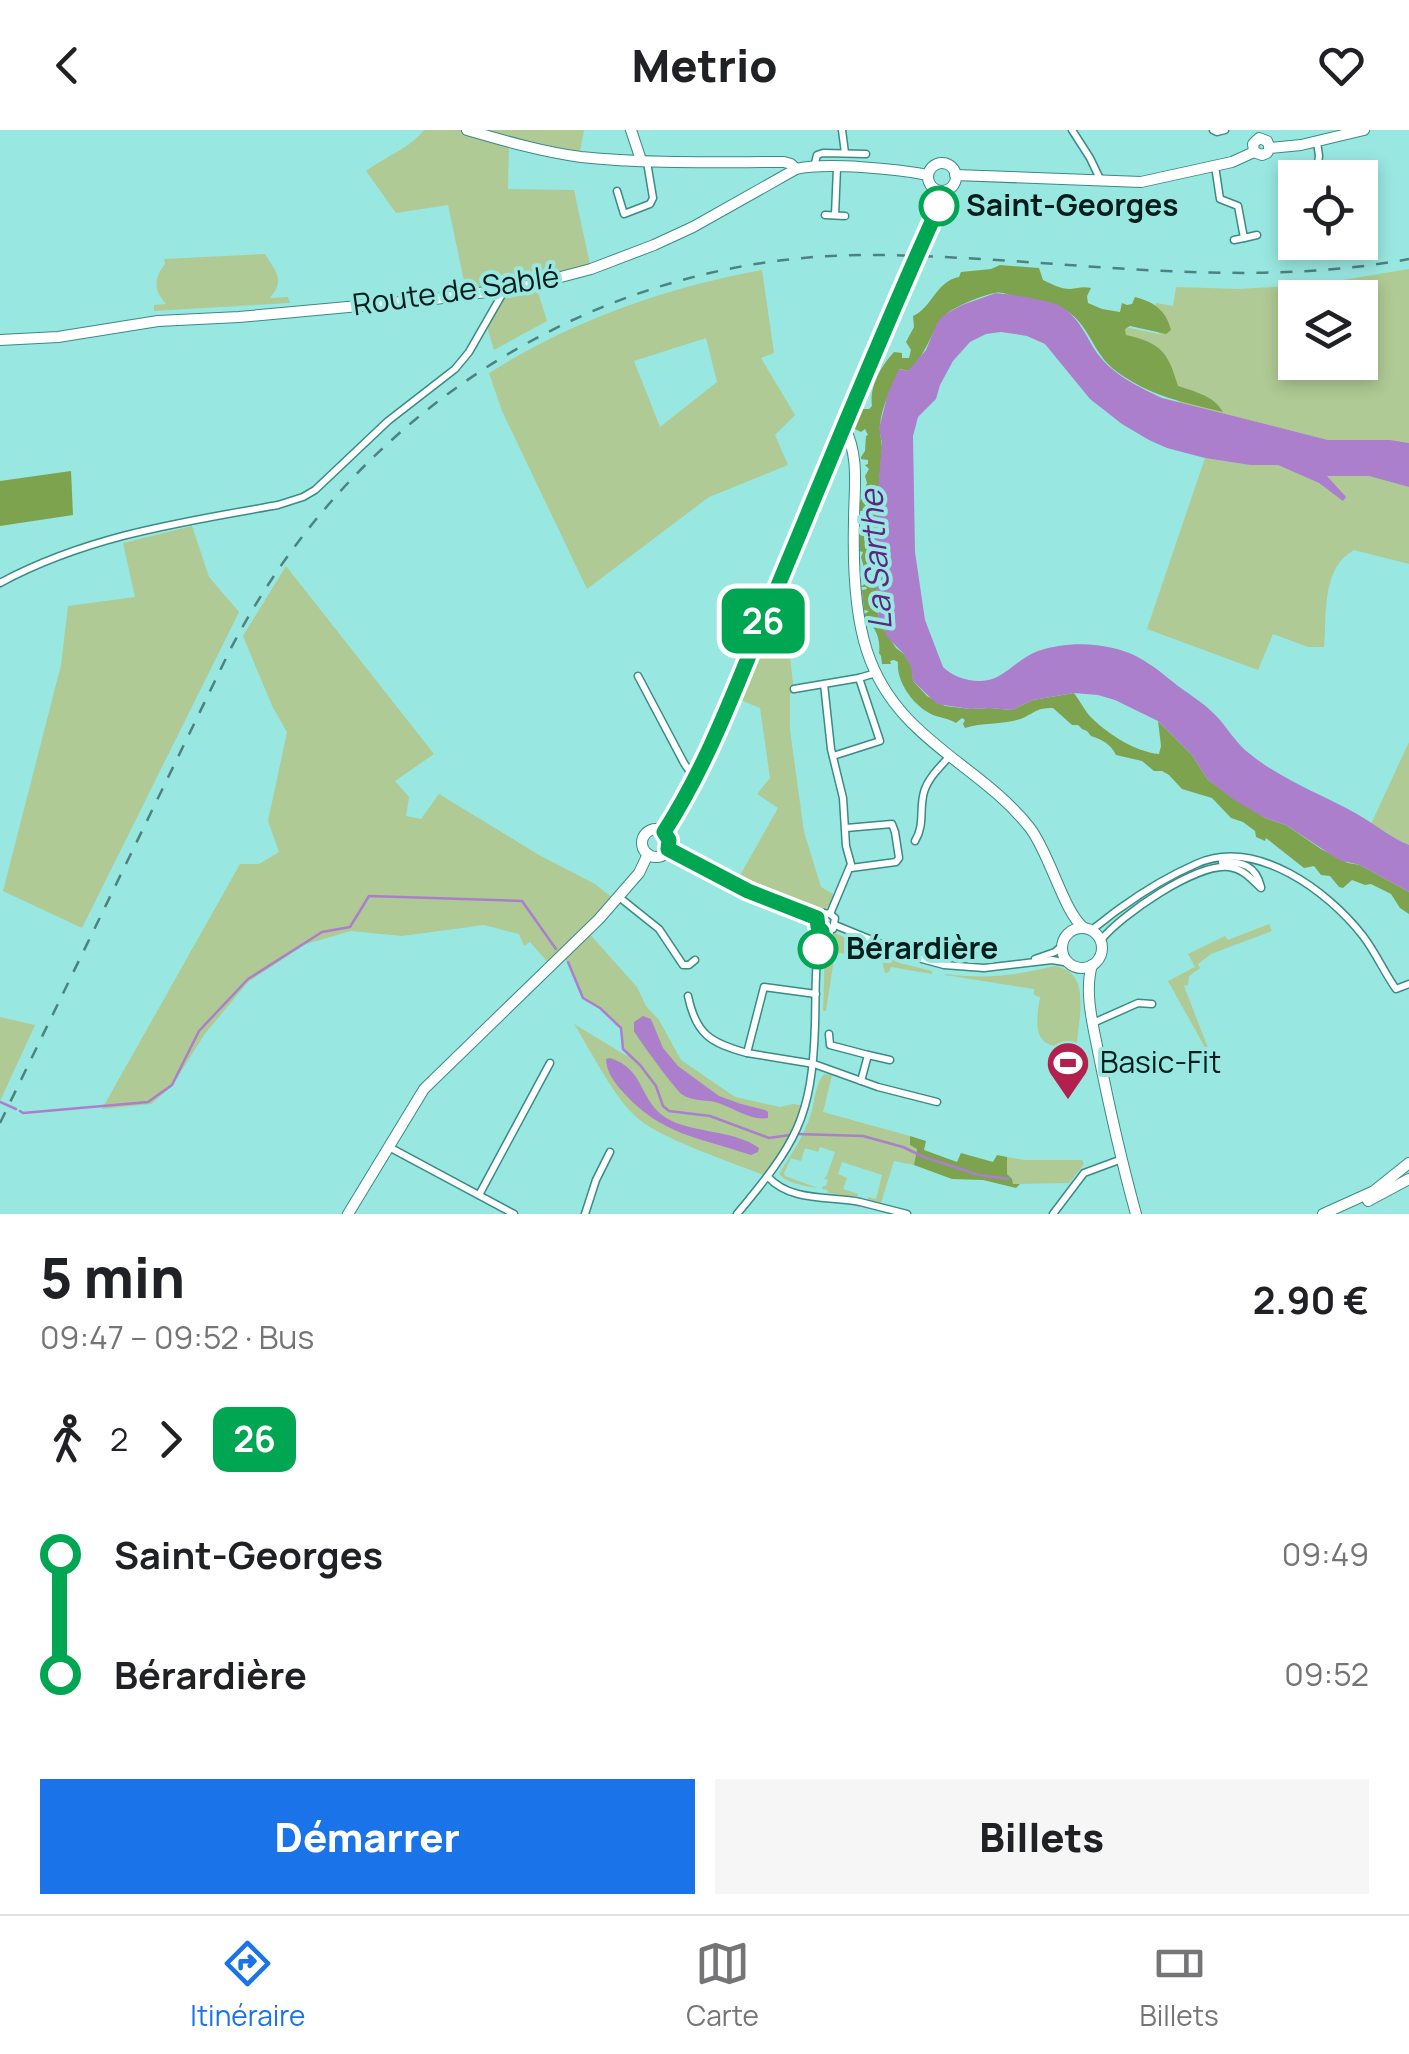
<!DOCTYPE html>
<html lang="fr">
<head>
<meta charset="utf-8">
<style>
	:root { --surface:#fff; --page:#f6f6f6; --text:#202124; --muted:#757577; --line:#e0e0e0; --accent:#1a73e8 }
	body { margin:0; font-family:Manrope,sans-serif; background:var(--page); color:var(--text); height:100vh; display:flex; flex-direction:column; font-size:38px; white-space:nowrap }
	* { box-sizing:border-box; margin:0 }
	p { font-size:32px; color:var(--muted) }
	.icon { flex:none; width:55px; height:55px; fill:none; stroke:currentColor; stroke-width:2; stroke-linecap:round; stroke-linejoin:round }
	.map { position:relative; height:1084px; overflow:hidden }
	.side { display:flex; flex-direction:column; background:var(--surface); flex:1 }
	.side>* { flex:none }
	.badge { padding:0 20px; border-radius:15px; font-size:35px; line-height:65px }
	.tools { position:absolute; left:1278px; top:30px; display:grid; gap:20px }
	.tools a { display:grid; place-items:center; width:100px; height:100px; border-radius:0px; background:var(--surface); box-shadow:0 5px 15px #0003; font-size:50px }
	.map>.badge { position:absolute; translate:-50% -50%; box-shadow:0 0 0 5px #fff }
	.legs { display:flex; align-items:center; gap:15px; height:110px; padding:0 40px; font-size:32px }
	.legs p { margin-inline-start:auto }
	.summary { display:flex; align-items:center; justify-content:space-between; height:170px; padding:0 40px }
	h1 { font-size:55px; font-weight:800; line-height:75px }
	.cta { display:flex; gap:20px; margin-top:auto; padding:20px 40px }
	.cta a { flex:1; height:115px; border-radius:0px; background:var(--accent); color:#fff; font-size:40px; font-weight:800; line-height:115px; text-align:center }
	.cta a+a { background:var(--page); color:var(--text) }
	ul { padding:0 40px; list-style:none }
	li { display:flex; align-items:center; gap:35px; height:120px; font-size:38px }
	li i { display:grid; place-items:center; width:15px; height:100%; margin:0 12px; background:currentColor }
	li i::after { content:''; width:25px; height:25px; margin:-12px; border:8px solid; border-radius:50%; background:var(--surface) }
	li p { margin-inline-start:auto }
	li:first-child i { background:linear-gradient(#0000 50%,currentColor 0) }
	li:last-child i { background:linear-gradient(currentColor 50%,#0000 0) }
	header { display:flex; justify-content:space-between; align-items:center; height:130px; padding:0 40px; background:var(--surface); font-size:45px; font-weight:800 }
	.tabs { display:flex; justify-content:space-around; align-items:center; height:140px; border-top:2px solid var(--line); background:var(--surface); font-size:28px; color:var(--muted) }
	.tabs a { display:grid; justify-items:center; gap:5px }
	.tabs .selected { color:var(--accent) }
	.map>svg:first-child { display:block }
	.green { fill:#afca94; fill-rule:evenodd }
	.forest { fill:#7da34f }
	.water { fill:#ab7fcc }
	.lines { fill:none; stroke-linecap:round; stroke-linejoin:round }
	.stream { stroke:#ab7fcc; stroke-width:2.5 }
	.street-casing { stroke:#3a8a85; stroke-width:9 }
	.secondary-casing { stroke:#3a8a85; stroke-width:12 }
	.street { stroke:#fff; stroke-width:6 }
	.secondary { stroke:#fff; stroke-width:10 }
	.rail { stroke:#4d827e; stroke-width:2.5; stroke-dasharray:12 12; stroke-linecap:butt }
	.secondary-bridge-casing { stroke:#3a8a85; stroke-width:12; stroke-linecap:butt }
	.secondary-bridge { stroke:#fff; stroke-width:10 }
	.line-1-casing { stroke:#fff; stroke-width:22 }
	.line-1 { stroke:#00a651; stroke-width:15 }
	.stop-1-dot { fill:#fff; stroke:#00a651; stroke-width:5 }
	.labels { text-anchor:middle; stroke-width:8; stroke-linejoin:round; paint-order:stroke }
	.stop-label { font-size:30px; font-weight:bold; fill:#001d1b; stroke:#99e7e1; text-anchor:start }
	.street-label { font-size:30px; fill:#001d1b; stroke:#99e7e1 }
	.poi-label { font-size:30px; fill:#001d1b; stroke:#99e7e1; text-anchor:start }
	.water-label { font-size:32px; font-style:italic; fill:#5d2480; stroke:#99e7e1 }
</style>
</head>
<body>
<header><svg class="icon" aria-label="back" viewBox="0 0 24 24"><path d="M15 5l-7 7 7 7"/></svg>Metrio<svg class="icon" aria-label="heart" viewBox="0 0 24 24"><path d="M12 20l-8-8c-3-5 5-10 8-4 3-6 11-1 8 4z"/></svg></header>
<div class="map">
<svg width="1409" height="1084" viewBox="0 0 1409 1084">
	<rect width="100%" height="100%" fill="#99e7e1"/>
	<g class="green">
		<path d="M424,0h160l-5,26 -70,-14 -1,47 66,1 17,79 -55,17 11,35 -53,29 -9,-30 10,-18 -2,-5 -25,3 -20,-95 -52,8 -30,-42c19,-14 44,-23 58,-41z"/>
		<path d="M265,124c10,17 21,25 5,44l18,-1 2,6 -136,8v-6l12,-1c-13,-14 -12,-26 -1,-40l-1,-5z"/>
		<path d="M1409,139v174l-19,-3h-62l-148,-37 -70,-79 49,10 5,-9 -9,-5 1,-17 17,3 3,-19 63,2 79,-5zM1295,168h65v64h-65z"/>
		<path d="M762,140l12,83 -13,5 34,57 -20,20 13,30 -79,32 -122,92 -85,-178 -13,-38c85,-53 175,-85 273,-103zM706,208l11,44 -57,45 -26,-66z"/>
		<path d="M1205,328l45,7h28l41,18 25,18 -17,-25h42l40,11v77l-55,-14c-33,18 -27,64 -30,97h-16l-35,-13 -15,36 -111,-41z"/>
		<polygon points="192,396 209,447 239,482 82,798 3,761 61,535 68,476 135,467 123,413"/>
		<path d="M286,436l148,188 -39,27 14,16 -3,19 15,3 18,-25 100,61 56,29 20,16 -28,31 50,56 9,19 13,14 22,40 54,37 45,10 13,-3 13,2 -38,71c-33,-14 -110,-38 -134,-62 -23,-23 -42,-62 -60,-91l53,32 1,-1 -5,-6 -2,-21 -21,-20 -17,-10 -15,-36 -6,-6 -11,10 -21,-24 -6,4 -5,-12 -35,-9 -82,11 -51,-5 -45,13 -58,38 -44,53 -32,51 -21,18 -49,5 138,-245h19l20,-12 -11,-31 19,-89 -14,-24 -30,-72z"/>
		<polygon points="764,507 789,517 794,563 790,564 790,600 804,702 821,757 833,764 830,774 825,779 810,778 738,749 778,678 757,664 770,648 760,578 738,569"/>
		<polygon points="1409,612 1409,715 1388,706 1371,694"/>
		<polygon points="1269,794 1272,801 1211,824 1198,834 1200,838 1189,846 1188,855 1184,856 1210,923 1215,922 1216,924 1212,930 1168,851 1195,837 1188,824 1225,806 1228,810"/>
		<polygon points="835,803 900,833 932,841 932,844 891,837 889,842 885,843 882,831 835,822 826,881 823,881 825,816 829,807"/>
		<path d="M1053,836c40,4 25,52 24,79 -42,7 -43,-13 -37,-48l-6,-2v-6l-89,-14v-1c38,5 71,2 108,-8z"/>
		<polygon points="0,887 35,895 0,971"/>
		<path d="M824,944l8,1 -9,37 87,24v9l7,4 -3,16 -20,-4 -13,42 -13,-3v-3l8,2 6,-24 -40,-13 -4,12 9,4 -4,11 15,5v3l-31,-4 1,-3 -6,-1 1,-3h3l2,-6 -4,-1 3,-4 8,-23 -15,-5 -2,5 -13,-4 -4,13 -10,-3 -7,15 1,3 33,12c-13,-2 -30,-4 -39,-14 12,-19 25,-38 32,-60 4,-14 4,-29 13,-40z"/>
		<polygon points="1007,1027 1024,1030 1082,1030 1084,1034 1069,1053 1012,1054 1007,1044"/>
	</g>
	<g class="forest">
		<path d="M1000,135l39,3 4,12c8,4 18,9 27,9 8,-1 13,-3 21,-1l-4,8 1,7 14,6 18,3 2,-9 5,2 5,-1 3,-7c19,5 31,13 36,33l-5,4 -36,-8 -5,3 1,6c35,8 42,17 52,51 18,6 36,10 45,26 -40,-10 -72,-15 -107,-41 -18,-13 -23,-32 -36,-48 -17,-21 -38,-22 -63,-26 -7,-1 -15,-6 -22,-4 -12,2 -33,11 -43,17 -20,11 -22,43 -44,61l-8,-2c-8,17 -18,36 -20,56 -1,7 2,16 2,24l-9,102 6,56 -1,8 3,10 15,23 8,6 8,13 1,14 14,15 18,10 25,3 20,-1 22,2 21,-10 41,-7c5,7 9,14 14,21 16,18 47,38 71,40l2,-8 -3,-25 34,34 16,25 57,38 21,7 35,24 27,14 12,2 49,27v22l-9,-6 -9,-14 -20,-10 -6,1 -13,-5 -9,8 -4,-1 -9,-11 -9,-1 -7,-9 -10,2 -38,-30 -1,3 -9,-4 -1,-6 -12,-9 -12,-4 -19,-20 -30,-9 -13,-14 -7,-4h-8l-12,-10 -26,-6c-5,-11 -15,-16 -25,-19l-4,-5 -5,-2 -4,-4h-6l-19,-17c-17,0 -17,4 -30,10 -17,7 -40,4 -58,10l-2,-4 2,-4 -3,-2 -6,5c-9,-5 -15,-5 -23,-8 -19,-8 -37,-33 -35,-53l-4,-2 -4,1 1,3h-9l-1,-8 -2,-3c2,-17 -5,-27 -16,-38l6,-4 -5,-1 -2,-20 5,-1 -1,-2h-6l8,-5 -7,-25 2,-5 -4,-1 1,-14 -3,-9 11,-3 -1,-4h-4v2l-5,-1v-5l6,-1v-5h-4l-2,-3 9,-25 -2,-7 4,-7 -4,-4 3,-1v-4l-7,-1v-2l4,-6 1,-15 2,-1 -3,-6 -4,3 -6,-3 -4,-13 12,-7h6l3,-3c-3,-19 9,-40 22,-54l8,1v5h7l2,-8 -5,-8 8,-15 -1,-11c19,-8 23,-35 46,-39l2,-5 30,-3z"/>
		<polygon points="71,341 73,385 0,396 0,351"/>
		<polygon points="910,1006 926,1011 924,1020 957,1032 961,1023 993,1032 997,1025 1007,1027 1007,1044 1012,1049 1013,1054 1020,1054 1016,1058 983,1050 952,1049 914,1035 917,1019 910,1015"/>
	</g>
	<g class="water">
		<path d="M996,163c12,1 52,7 62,12 21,11 27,30 39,48 16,22 42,34 65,45l166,42h62l19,3v44l-40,-11h-42l19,21 -3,4 -24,-18 -41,-18h-28l-45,-7 -38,-10 -18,-8 -27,-16 -32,-25 -45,-55 -18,-8 -26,-4 -15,2 -16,8 -17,19 -13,24 -4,14 -18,18 -5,19 2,116 10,68 18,47c13,13 39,19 56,9 14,-8 23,-19 39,-25 23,-8 51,-9 75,-3 27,6 44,21 65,38 15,11 29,19 42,34 10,12 17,24 30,34 32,26 71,40 107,60 18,10 32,23 52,31v47l-49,-27 -21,-5 -53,-35 -21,-7 -31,-18 -26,-20 -16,-25 -34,-34 -43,-21 -17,-5 -24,-2 -41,7 -21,10 -22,-2 -20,1 -33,-5 -24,-23 -2,-14 -7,-13 -16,-16 -10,-21 1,-10 -6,-56 9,-108 -3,-14 9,-36 11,-24 9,2 18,-21 11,-27 7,-8 18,-10z"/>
		<path d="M643,886l8,3 12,29 15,18 41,30 22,8 24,6 3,2v6c-18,3 -35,-11 -53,-16 -10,-2 -23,-1 -32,-7 -6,-3 -44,-55 -49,-64v-9z"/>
		<path d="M610,928c34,11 29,39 52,57 24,19 69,13 97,33l-1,4 -7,3c-50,-17 -90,-20 -127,-62 -9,-9 -18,-22 -18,-34z"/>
	</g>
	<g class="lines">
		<g class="stream">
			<polyline points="568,832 583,868 600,878 621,898 623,919 640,935 656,956 663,976 669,981 710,986 769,1008 790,1005"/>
			<polyline points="0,972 16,979"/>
			<polyline points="20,981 23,983 148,972 172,955 199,901 248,849 322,802 350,797 369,766 522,771 556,819"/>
			<polyline points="798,1004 863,1006 903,1017 924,1027 979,1045 1009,1049"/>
		</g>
		<g class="street-casing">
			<g id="street">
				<polyline points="842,0 845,23"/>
				<polyline points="1072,0 1090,28 1101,51"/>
				<polyline points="1213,0 1217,2 1225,0"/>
				<polyline points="1215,36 1220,69 1238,76 1244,108 1257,105"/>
				<polyline points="814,37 817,25 823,23 866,24"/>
				<polyline points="1316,48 1319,26 1317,12"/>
				<polyline points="617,61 624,84 650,74 653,68 647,32"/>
				<polyline points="825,85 845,86"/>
				<polyline points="835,85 837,38"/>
				<polyline points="1234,110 1244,108"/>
				<path d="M0,453c87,-47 182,-61 278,-78l25,-8 12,-7 73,-69 67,-52 14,-17 35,-61"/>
				<polyline points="638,546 684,633 694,648"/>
				<polyline points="824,554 831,619 843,668 846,716 851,734 830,784"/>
				<polyline points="794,559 859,548 876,543"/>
				<polyline points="833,626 880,611 859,548"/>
				<polyline points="846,698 892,694 895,702 899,728 896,732 851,738"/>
				<path d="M915,711c10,-16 4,-32 9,-49 4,-14 16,-25 25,-35"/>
				<polyline points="668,719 749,761 817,788"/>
				<path d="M1222,732c20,-1 34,4 39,25"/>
				<polyline points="619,767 659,799 683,835 689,835 695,830"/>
				<polyline points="817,788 824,783 830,784 835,788 833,799 822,801"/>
				<polyline points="835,795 911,826 944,835 984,838 1052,830 1070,833"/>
				<path d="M1091,800c11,-7 20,-16 31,-23 22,-16 49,-32 74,-43 60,-27 132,27 167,72 13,17 21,36 33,53l13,-5"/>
				<path d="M1101,810c20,-25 95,-77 128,-73 15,2 22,12 32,21"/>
				<polyline points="1035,829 1055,822 1063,815"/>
				<polyline points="816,864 764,857 747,923 814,934 878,957 937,972"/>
				<path d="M688,866c8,39 23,47 59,57"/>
				<polyline points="1093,893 1138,873 1152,874"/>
				<polyline points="829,904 830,915 868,925 861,951"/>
				<polyline points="868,925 890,930"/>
				<polyline points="389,1017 514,1084"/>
				<path d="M768,1047c23,25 61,19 92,25 16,4 31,8 47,12"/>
				<polyline points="479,1065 550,933"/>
				<polyline points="585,1084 596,1050 610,1022"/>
				<path d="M737,1084c59,-71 75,-95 78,-189 1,-31 -1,-64 7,-94"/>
				<polyline points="1053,1084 1084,1043 1122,1029"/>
			</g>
		</g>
		<g class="secondary-casing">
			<g id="secondary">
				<path d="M467,0c38,11 76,22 114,27 67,7 136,5 203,5l7,2 5,5"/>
				<polyline points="631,0 641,30"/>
				<polyline points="1254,22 1262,25 1267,23 1270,18 1301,15 1364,0"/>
				<polyline points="1254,22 1253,14 1259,8 1267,11 1270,18"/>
				<circle cx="942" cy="47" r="14"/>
				<polyline points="955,45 1141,52 1232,32 1254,22"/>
				<polyline points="923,112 941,73 941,61"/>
				<path d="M0,210l58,-3 100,-16 81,-4 196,-18 88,-12 68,-18 63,-24 39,-18 103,-58c29,-7 102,0 132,6"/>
				<path d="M844,296c16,31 10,62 10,96 -1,39 1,92 13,129 29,89 111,111 163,177 20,26 34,85 54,100"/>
				<circle cx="656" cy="713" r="14"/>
				<path d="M664,702c44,-65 70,-142 100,-214 49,-117 97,-234 148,-350"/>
				<circle cx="1082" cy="818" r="20"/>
				<path d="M1092,835c-8,27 1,60 6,86 11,55 23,109 38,163"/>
				<polyline points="1368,1071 1409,1049"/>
				<polyline points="348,1084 424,959 599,789 639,743 648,724"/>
				<polyline points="1323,1084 1374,1061 1409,1033"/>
			</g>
		</g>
		<use href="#street" class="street"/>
		<use href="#secondary" class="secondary"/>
		<path class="rail" d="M0,993l230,-473c125,-241 370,-397 643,-395 179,1 358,37 536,4"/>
		<g class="secondary-bridge-casing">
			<polyline id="secondary-bridge" points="912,138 923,112"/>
		</g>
		<use href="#secondary-bridge" class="secondary-bridge"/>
	</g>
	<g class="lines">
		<g class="line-1-casing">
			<path id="line-1" d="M818,819l4,-18 -4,-4 -1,-9 -69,-27 -80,-42 1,-9 -5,-8c44,-68 72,-146 103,-220 57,-136 111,-272 172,-406"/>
		</g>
		<use href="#line-1" class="line-1"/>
	</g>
	<defs>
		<g id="stadium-pin" transform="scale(2.25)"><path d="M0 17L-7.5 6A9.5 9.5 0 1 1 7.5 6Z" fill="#b2204d" stroke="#99e7e1"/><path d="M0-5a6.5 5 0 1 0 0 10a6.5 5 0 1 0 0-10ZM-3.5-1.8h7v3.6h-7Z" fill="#fff"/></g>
	</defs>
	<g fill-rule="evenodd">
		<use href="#stadium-pin" x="1068" y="933"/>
	</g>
	<g class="stop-1-dot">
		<circle cx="939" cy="76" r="18"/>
		<circle cx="818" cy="819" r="18"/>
	</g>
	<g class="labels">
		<g class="stop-label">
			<text x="966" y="86">Saint-Georges</text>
			<text x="846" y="829">Bérardière</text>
		</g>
		<g class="street-label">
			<text transform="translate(456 161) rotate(-8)" y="10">Route de Sablé</text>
		</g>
		<g class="poi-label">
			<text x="1100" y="943">Basic-Fit</text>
		</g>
		<g class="water-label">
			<text transform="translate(876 430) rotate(-94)" y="11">La Sarthe</text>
		</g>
	</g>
</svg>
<div class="tools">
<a><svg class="icon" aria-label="locate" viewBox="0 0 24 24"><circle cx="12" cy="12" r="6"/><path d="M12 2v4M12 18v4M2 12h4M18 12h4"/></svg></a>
<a><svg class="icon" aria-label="layers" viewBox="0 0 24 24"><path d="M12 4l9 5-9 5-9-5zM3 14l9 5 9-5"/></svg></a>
</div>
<b class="badge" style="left:763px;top:491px;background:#00a651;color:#fff">26</b>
</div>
<section class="side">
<div class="summary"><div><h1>5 min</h1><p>09:47 – 09:52 · Bus</p></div><b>2.90 €</b></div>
<div class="legs"><svg class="icon" aria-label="walk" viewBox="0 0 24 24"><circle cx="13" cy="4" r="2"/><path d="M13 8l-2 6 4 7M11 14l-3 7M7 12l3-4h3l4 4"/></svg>2<svg class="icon" aria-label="forward" viewBox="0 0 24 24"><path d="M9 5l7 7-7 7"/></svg><b class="badge" style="background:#00a651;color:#fff">26</b></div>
<ul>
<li><i style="color:#00a651"></i><b>Saint-Georges</b><p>09:49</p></li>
<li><i style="color:#00a651"></i><b>Bérardière</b><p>09:52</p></li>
</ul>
<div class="cta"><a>Démarrer</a><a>Billets</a></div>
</section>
<nav class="tabs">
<a class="selected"><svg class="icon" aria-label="directions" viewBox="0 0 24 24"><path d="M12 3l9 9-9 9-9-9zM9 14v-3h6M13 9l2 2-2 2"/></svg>Itinéraire</a>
<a><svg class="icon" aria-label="map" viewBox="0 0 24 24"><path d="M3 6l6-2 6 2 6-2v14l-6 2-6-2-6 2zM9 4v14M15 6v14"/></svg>Carte</a>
<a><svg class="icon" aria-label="tickets" viewBox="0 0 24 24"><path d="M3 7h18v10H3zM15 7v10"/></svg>Billets</a>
</nav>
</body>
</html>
